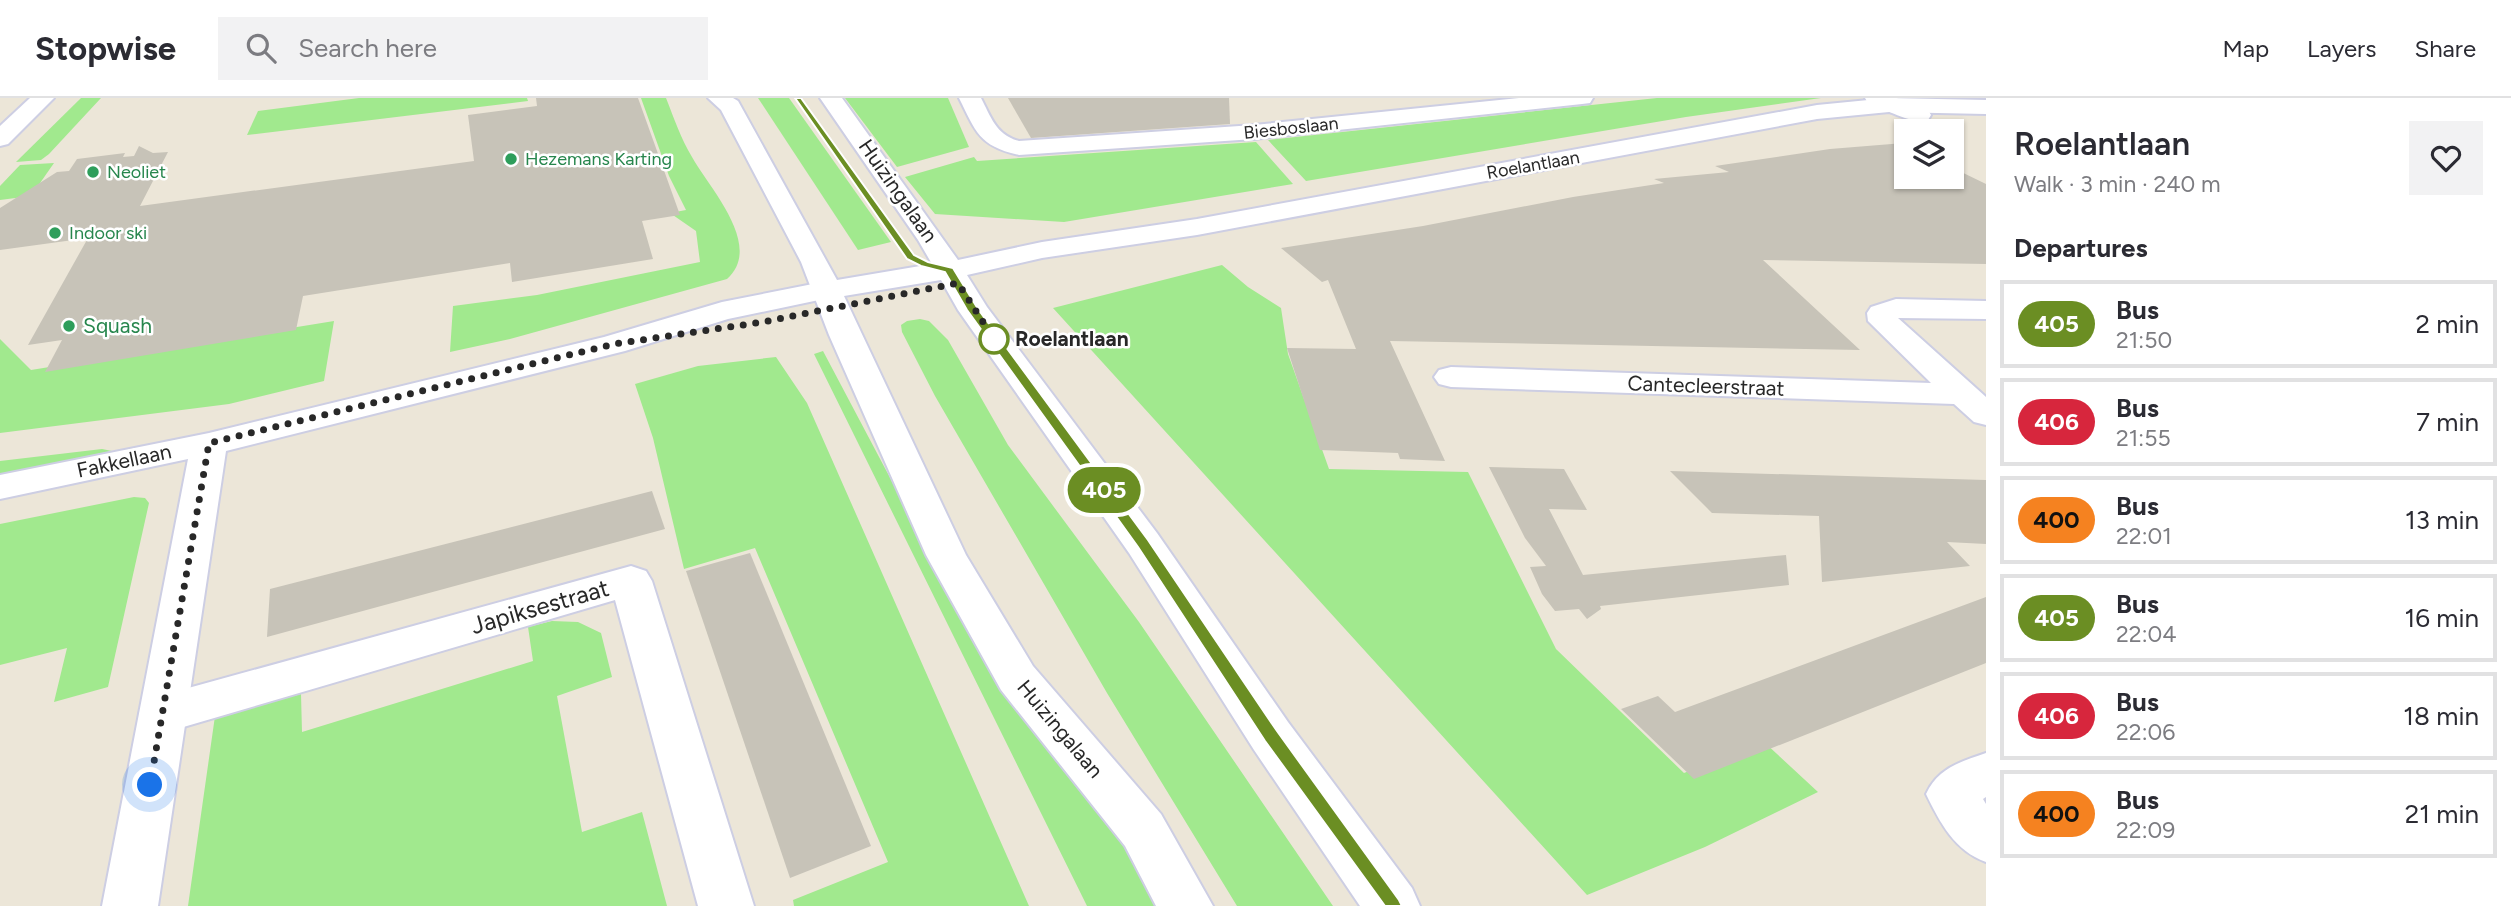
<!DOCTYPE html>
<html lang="en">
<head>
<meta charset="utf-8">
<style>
	:root { --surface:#fff; --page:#f2f2f3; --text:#2b2b33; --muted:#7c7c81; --line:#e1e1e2 }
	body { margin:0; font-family:Figtree,sans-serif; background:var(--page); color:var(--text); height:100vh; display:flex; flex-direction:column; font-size:26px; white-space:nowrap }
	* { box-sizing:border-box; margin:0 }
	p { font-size:23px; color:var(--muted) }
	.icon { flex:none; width:38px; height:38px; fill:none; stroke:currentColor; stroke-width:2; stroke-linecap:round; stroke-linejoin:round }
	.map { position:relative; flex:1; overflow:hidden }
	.side { display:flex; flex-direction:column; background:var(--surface); width:525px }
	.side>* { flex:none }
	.badge { padding:0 14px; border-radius:23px; font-size:24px; line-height:46px }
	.tools { position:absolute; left:1894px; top:21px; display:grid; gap:14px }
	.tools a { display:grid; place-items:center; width:70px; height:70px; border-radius:0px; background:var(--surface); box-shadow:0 2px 5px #0004; font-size:35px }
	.you { position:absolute; width:35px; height:35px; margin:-18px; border:5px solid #fff; border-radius:50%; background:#1a73e8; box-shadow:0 0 0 10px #1a73e833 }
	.map>.badge { position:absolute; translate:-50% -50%; box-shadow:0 0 0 4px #fff }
	h2 { padding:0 28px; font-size:26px; line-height:63px }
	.round { display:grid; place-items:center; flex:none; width:74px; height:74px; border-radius:0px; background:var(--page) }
	.headline { display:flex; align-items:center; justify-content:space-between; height:119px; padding:0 28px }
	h1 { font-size:33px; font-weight:600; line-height:52px }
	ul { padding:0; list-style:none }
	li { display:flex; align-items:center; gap:21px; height:88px; margin:0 14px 10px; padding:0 14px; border:4px solid var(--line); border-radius:0px }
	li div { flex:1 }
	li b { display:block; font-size:26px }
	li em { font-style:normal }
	li .badge { min-width:77px; font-weight:700; text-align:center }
	header { display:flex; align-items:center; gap:42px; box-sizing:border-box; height:98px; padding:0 35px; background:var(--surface); border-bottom:2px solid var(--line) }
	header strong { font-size:33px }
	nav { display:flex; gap:38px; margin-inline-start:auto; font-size:24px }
	.search { width:490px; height:63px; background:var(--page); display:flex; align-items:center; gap:18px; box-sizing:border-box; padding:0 24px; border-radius:0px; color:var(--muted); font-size:26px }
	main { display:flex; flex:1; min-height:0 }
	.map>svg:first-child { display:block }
	.green { fill:#a1e98e }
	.building { fill:#c7c3b8 }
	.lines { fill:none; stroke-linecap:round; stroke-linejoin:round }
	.minor-casing { stroke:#cdcee3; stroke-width:4 }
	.tertiary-casing { stroke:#cdcee3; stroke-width:4 }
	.secondary-casing { stroke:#cdcee3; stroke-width:4 }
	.minor { fill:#fff; fill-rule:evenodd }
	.tertiary { fill:#fff; fill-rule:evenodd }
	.secondary { fill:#fff; fill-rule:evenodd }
	.line { fill:#6b8e23; stroke:#fff; stroke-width:2 }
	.walk { stroke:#282828; stroke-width:7; stroke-dasharray:0 12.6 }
	.leisure-dot { fill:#2e9e5b; stroke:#fff; stroke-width:2.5 }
	.stop-dot { fill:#fff; stroke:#6b8e23; stroke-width:3.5 }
	.labels { text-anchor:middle; stroke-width:5; stroke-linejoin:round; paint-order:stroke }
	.far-street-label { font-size:18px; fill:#282828; stroke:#fff }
	.far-leisure-label { font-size:18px; fill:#27864d; stroke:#fff; text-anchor:start }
	.street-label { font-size:21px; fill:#282828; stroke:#fff }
	.leisure-label { font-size:21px; fill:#27864d; stroke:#fff; text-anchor:start }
	.stop-label { font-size:21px; font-weight:bold; fill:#282828; stroke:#fff; text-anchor:start }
	.near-street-label { font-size:24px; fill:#282828; stroke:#fff }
</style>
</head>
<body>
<header>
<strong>Stopwise</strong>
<div class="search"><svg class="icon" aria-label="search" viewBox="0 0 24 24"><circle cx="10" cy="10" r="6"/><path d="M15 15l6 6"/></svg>Search here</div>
<nav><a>Map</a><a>Layers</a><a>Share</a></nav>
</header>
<main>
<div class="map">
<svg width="1986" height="808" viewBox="0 0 1986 808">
	<rect width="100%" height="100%" fill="#ece6d8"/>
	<g class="green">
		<polygon points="81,0 101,0 49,56 41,62 16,64"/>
		<polygon points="359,0 527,0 528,3 247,37 258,13"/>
		<path d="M641,0h25c8,20 15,41 26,59 18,32 72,89 35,122l-217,60 -60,13 3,-46 84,-11 163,-33 -4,-31 -26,-18 16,-3 -17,-34z"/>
		<polygon points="758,0 789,0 891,144 858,152"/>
		<polygon points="845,0 948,0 969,49 897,69"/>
		<polygon points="1657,0 1821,0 1686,19 1306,83 1268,42"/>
		<polygon points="1256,44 1293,86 1064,124 935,116 905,79 974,59 977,63"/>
		<polygon points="54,65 31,98 0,102 0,88 20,67"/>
		<polygon points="1222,167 1248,189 1281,210 1288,256 1329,371 1468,374 1556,551 1684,675 1764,644 1818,694 1705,749 1587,797 1053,210"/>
		<polygon points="920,221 929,223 948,242 1008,347 1139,524 1333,808 1237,808 1107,595 935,298 902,234 901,227 907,223"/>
		<polygon points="334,223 324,283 229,306 0,335 0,241 31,272"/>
		<polygon points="823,253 997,582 1123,745 1158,808 1087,808 814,256"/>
		<polygon points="776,259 807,305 1029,808 794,808 793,802 888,764 755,450 684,471 653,340 635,286 698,268"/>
		<polygon points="102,351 112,353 0,376 0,363"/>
		<polygon points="134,399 145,400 149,405 108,589 54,604 67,550 0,567 0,426"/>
		<polygon points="552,523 578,524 601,535 612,579 557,598 582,734 642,714 667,808 188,808 215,618 301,596 302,634 533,563 528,529"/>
	</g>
	<g class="building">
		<polygon points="536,0 638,0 680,117 642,123 653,161 512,184 510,165 303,198 296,232 45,274 62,242 28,247 88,140 0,152 0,110 57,74 69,73 77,61 125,55 123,59 134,58 139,48 153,55 168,54 140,108 474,63 468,17 537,8"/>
		<polygon points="1008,0 1229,0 1230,26 1031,40"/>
		<polygon points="1904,45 1906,79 1951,79 1951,69 1986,86 1986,166 1763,162 1860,252 1390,243 1445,363 1400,361 1398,355 1320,352 1287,250 1356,251 1328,182 1322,184 1281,150 1423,128 1573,99 1664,85 1654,81 1729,74 1715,68 1830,51"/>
		<polygon points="1489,369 1564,371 1587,412 1549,411 1583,477 1786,457 1789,487 1600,508 1601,511 1587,521 1579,511 1555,513 1542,496 1530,469 1546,468 1525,440"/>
		<polygon points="1670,373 1986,382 1986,446 1947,444 1970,468 1822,484 1819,418 1712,415"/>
		<polygon points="652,393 665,431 267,539 270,491"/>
		<polygon points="750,455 871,748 790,780 686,473"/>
		<polygon points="1986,499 1986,565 1694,681 1621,611 1658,598 1675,614"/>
	</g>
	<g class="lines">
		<g class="minor-casing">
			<g id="minor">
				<polygon points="30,0 54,0 8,46 0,48 0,28"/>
				<path d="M959,0h22c10,19 15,37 38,43l235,-16 265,-27h74l-3,5 -8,1 -328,35 -235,16c-40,-9 -43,-23 -60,-57z"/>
				<polygon points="1896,201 1986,203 1986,221 1898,220 1986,299 1986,327 1974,324 1954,306 1451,289 1439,286 1434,279 1439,272 1451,269 1931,285 1868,223 1867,215 1871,209"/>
				<polygon points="631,468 646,473 652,483 754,808 698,808 615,502 163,635 146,629 139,616 146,603 163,597"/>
				<path d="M1986,655v44l-3,2 3,5v58c-31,-11 -46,-39 -60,-68 12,-26 34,-32 60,-41z"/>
			</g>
		</g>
		<g class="tertiary-casing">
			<g id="tertiary">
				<path d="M1865,0h31l32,12 3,5 -3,5c-19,4 -42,-11 -60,-17z"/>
				<polygon points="828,183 838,186 843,192 838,198 728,221 625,253 226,353 158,808 102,808 188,361 0,401 0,377 209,335 604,239 722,204"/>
			</g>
		</g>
		<g class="secondary-casing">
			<polygon id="secondary" points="708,0 733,0 738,3 837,182 932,166 918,142 820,0 842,0 958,162 1042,144 1197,121 1817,7 1889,0 1986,2 1986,16 1889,14 1817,21 1197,137 1042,160 967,177 987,209 1157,435 1288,624 1412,790 1420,808 1360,808 1254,652 1129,455 958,212 941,182 844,198 966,457 1033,568 1161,716 1213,808 1156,808 1125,748 1001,592 926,457 829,237 801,164 721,12"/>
		</g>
		<use href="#minor" class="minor"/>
		<use href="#tertiary" class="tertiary"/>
		<use href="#secondary" class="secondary"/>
	</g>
	<polygon class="line" points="795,0 801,0 914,157 928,164 953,170 978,211 1148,442 1277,633 1399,802 1402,808 1385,808 1265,643 1138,449 967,212 945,174 921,168 907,161"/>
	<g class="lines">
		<polyline class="walk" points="150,687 209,345 614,246 763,224 958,185 994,241"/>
	</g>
	<g class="leisure-dot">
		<circle cx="511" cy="61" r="7"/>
		<circle cx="93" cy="74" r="7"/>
		<circle cx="55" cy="135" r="7"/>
		<circle cx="69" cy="228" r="7"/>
	</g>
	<circle class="stop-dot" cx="994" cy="241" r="14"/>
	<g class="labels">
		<g class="far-street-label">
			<text transform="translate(1291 30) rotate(-6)" y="6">Biesboslaan</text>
			<text transform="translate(1533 67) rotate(-10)" y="6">Roelantlaan</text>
		</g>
		<g class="far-leisure-label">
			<text x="525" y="67">Hezemans Karting</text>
			<text x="107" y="80">Neoliet</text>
			<text x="69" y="141">Indoor ski</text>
		</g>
		<g class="street-label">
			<text transform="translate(898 93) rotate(55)" y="7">Huizingalaan</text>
			<text transform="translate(1706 288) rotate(2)" y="7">Cantecleerstraat</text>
			<text transform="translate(124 363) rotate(-12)" y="7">Fakkellaan</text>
			<text transform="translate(1060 631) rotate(50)" y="7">Huizingalaan</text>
		</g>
		<g class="leisure-label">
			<text x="83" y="235">Squash</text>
		</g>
		<g class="stop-label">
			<text x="1015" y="248">Roelantlaan</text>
		</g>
		<g class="near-street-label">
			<text transform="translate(540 509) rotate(-16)" y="8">Japiksestraat</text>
		</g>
	</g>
</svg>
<div class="tools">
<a><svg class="icon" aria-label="layers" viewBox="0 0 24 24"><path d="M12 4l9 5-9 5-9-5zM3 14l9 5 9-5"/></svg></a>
</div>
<div class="you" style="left:150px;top:687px"></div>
<b class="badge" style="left:1104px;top:392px;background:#6b8e23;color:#fff">405</b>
</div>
<section class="side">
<div class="headline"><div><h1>Roelantlaan</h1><p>Walk · 3 min · 240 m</p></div><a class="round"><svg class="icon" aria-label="heart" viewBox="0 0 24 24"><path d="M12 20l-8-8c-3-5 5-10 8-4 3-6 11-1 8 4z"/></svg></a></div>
<h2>Departures</h2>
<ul>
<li><span class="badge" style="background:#6b8e23;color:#fff">405</span><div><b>Bus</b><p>21:50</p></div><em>2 min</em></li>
<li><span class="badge" style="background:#d7263d;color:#fff">406</span><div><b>Bus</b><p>21:55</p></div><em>7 min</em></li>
<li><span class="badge" style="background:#f58220;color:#111">400</span><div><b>Bus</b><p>22:01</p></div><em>13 min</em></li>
<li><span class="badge" style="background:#6b8e23;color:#fff">405</span><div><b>Bus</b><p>22:04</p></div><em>16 min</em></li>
<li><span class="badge" style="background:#d7263d;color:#fff">406</span><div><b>Bus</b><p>22:06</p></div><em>18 min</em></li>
<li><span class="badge" style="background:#f58220;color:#111">400</span><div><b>Bus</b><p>22:09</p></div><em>21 min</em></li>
</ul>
</section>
</main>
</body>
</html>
